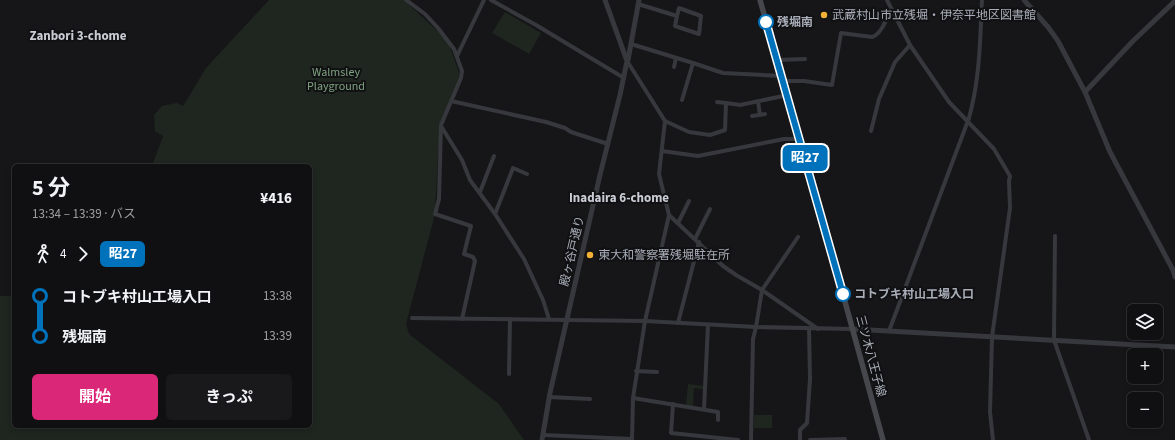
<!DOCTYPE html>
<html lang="ja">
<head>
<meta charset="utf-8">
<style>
	:root { --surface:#101012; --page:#19191b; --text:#f1f3f6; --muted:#9c9d9f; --line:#303032; --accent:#db2777 }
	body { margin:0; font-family:"Source Sans 3","Noto Sans JP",sans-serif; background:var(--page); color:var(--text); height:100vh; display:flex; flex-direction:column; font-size:15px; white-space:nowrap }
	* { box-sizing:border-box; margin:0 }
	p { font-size:13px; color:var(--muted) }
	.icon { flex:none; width:22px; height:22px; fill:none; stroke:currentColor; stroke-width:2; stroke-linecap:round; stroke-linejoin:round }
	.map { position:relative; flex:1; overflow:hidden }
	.panel { position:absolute; left:12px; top:164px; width:300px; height:264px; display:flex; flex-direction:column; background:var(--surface); border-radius:6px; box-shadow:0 2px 6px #0003,0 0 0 1px var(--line) }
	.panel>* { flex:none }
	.badge { padding:0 8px; border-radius:6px; font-size:14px; line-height:26px }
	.buttons { position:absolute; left:1127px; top:304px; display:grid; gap:8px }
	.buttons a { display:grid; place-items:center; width:36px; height:36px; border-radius:6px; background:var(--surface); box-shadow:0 2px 6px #0003,0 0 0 1px var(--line); font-size:20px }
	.map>.badge { position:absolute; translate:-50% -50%; box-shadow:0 0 0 2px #fff }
	.legs { display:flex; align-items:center; gap:6px; height:44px; padding:0 20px; font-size:13px }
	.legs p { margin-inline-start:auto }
	.headline { display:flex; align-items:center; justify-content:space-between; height:68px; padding:0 20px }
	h1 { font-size:22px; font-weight:700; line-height:30px }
	.cta { display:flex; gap:8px; margin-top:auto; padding:8px 20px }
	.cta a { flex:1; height:46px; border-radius:6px; background:var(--accent); color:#fff; font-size:16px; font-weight:700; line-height:46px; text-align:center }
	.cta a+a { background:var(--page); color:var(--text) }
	ul { padding:0 20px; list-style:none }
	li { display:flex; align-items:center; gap:14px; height:40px; font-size:15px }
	li i { display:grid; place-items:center; width:6px; height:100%; margin:0 5px; background:currentColor }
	li i::after { content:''; width:10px; height:10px; margin:-5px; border:3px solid; border-radius:50%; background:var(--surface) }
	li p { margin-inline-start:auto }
	li:first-child i { background:linear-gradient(#0000 50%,currentColor 0) }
	li:last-child i { background:linear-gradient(currentColor 50%,#0000 0) }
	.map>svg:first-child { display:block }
	.green { fill:#1e261f }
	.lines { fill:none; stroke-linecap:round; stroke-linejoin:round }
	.minor { stroke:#37383d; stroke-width:4 }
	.tertiary { stroke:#37383d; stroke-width:5 }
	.secondary { stroke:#45474d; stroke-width:5.5 }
	.line-1-casing { stroke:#fff; stroke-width:9 }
	.line-1 { stroke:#0072bc; stroke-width:6 }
	.poi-dot { fill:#f2b134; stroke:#111113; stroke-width:1.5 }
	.stop-1-dot { fill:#fff; stroke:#0072bc; stroke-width:2 }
	.labels { text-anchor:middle; stroke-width:4; stroke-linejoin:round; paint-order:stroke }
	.poi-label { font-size:12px; fill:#a8adb8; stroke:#111113; text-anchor:start }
	.stop-label { font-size:12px; font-weight:bold; fill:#a8adb8; stroke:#111113; text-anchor:start }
	.park-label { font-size:12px; fill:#7fa381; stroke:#111113 }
	.street-label { font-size:12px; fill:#a8adb8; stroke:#111113 }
	.neighbourhood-label { font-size:13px; font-weight:bold; fill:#c9ccd4; stroke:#111113 }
</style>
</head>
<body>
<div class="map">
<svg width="1175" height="440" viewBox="0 0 1175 440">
	<rect width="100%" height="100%" fill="#161618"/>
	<g class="green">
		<polygon points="269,0 404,0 448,41 461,78 441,125 438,156 435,214 406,324 409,334 499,404 524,440 0,440 0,296 14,296 14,426 310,426 310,166 152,166 163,136 155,131 154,115 162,106 177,103 183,106 206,68"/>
		<polygon points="505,12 541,33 529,54 492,33"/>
		<polygon points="688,384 703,386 703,389 694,388 693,406 686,405"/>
		<rect x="754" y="415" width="18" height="13"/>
	</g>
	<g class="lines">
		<g class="minor">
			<polyline points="406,0 425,14 438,28 454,49 462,71 461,78 441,125 439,199 435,214 471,226 464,254 473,257 475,261 462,319"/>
			<polyline points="491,0 536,25 624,78"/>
			<polyline points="887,0 910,45 949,102 994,149 1010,176 1009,181 1010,208 992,337 990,412 993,440"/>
			<polyline points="638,4 677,16 679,8 701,16 699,34 675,26 677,16"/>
			<polyline points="631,44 693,63 723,73 782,76"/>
			<polyline points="457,56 484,0"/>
			<polyline points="777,60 805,59"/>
			<polyline points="627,61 665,121 689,132 710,135 725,130 726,103 740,105 788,95"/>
			<polyline points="674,67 676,58"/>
			<path d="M784,81h20l28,4 9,-52 31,4c10,-3 15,-20 19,-28"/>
			<polyline points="682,100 693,63"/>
			<polyline points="451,101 546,122 565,128 571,132 608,144"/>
			<polyline points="758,101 760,115"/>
			<polyline points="717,102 726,103"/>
			<polyline points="752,116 765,114"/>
			<polyline points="665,121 659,174 669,215 723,266 736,275 762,290 818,329"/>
			<polyline points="441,126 462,160 470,180 495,214 524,259 543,300 549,319"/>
			<polyline points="871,131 879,99 895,62 910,45"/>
			<polyline points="662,151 698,156 784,139 800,139"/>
			<polyline points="480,192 494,156"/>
			<polyline points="495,214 513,168 527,174"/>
			<polyline points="678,223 689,201"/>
			<polyline points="1055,236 1054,340 1089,440"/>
			<polyline points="695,239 710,209"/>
			<polyline points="412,318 645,321 756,327 852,329"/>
			<polyline points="678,323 699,242"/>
			<path d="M889,331l80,-213c11,-40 11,-77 13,-118"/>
			<polyline points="636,371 657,372"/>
			<polyline points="509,374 510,319"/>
			<polyline points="549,397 590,399"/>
			<polyline points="633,398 718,412 718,420"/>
			<polyline points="673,404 671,433 738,440"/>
			<polyline points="704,409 708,325"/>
			<polyline points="543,435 632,439"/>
			<polyline points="632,440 633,398 645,321 669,215"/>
			<polyline points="751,440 753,339 756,327 762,290 798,237"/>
			<polyline points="800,440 800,430 807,423 810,379 809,329"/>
			<polyline points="810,440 845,439"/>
		</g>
		<g class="tertiary">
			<polyline points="1024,0 1048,27 1058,41 1085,92 1110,152 1173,270 1175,277"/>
			<polyline points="628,60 639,0"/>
			<polyline points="1085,92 1133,41 1175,1"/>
			<polyline points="852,329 1175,347"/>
			<polyline points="542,440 550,393 600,175 620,95 627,61 605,0"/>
		</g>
		<polyline class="secondary" points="760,0 836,269 883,440"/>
	</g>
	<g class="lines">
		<g class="line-1-casing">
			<polyline id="line-1" points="766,22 843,294"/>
		</g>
		<use href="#line-1" class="line-1"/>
	</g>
	<g class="poi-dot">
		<circle cx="824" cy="15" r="4"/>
		<circle cx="590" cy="255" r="4"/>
	</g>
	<g class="stop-1-dot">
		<circle cx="766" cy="22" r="7"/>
		<circle cx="843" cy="294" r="7"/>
	</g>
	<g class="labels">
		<g class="poi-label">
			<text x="832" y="19">武蔵村山市立残堀・伊奈平地区図書館</text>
			<text x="598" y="259">東大和警察署残堀駐在所</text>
		</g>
		<g class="stop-label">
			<text x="777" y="26">残堀南</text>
			<text x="854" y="298">コトブキ村山工場入口</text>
		</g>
		<g class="park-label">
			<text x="336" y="76">Walmsley<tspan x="336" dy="14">Playground</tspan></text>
		</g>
		<g class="street-label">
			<text transform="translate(572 251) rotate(-77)" y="4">殿ヶ谷戸通り</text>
			<text transform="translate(871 356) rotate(75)" y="4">三ツ木八王子線</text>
		</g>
		<g class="neighbourhood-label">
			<text x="78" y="40">Zanbori 3-chome</text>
			<text x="619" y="202">Inadaira 6-chome</text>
		</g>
	</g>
</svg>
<div class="buttons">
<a><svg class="icon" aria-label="layers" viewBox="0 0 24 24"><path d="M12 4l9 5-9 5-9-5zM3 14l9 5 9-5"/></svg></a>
<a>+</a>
<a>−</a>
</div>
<b class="badge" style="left:805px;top:158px;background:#0072bc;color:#fff">昭27</b>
<section class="panel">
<div class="headline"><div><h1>5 分</h1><p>13:34 – 13:39 · バス</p></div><b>¥416</b></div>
<div class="legs"><svg class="icon" aria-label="walk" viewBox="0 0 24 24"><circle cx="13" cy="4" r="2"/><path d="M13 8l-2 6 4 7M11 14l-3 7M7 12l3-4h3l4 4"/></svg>4<svg class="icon" aria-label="forward" viewBox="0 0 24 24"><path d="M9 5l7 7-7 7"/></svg><b class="badge" style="background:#0072bc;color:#fff">昭27</b></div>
<ul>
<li><i style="color:#0072bc"></i><b>コトブキ村山工場入口</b><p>13:38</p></li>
<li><i style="color:#0072bc"></i><b>残堀南</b><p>13:39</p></li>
</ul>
<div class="cta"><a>開始</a><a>きっぷ</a></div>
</section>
</div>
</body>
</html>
